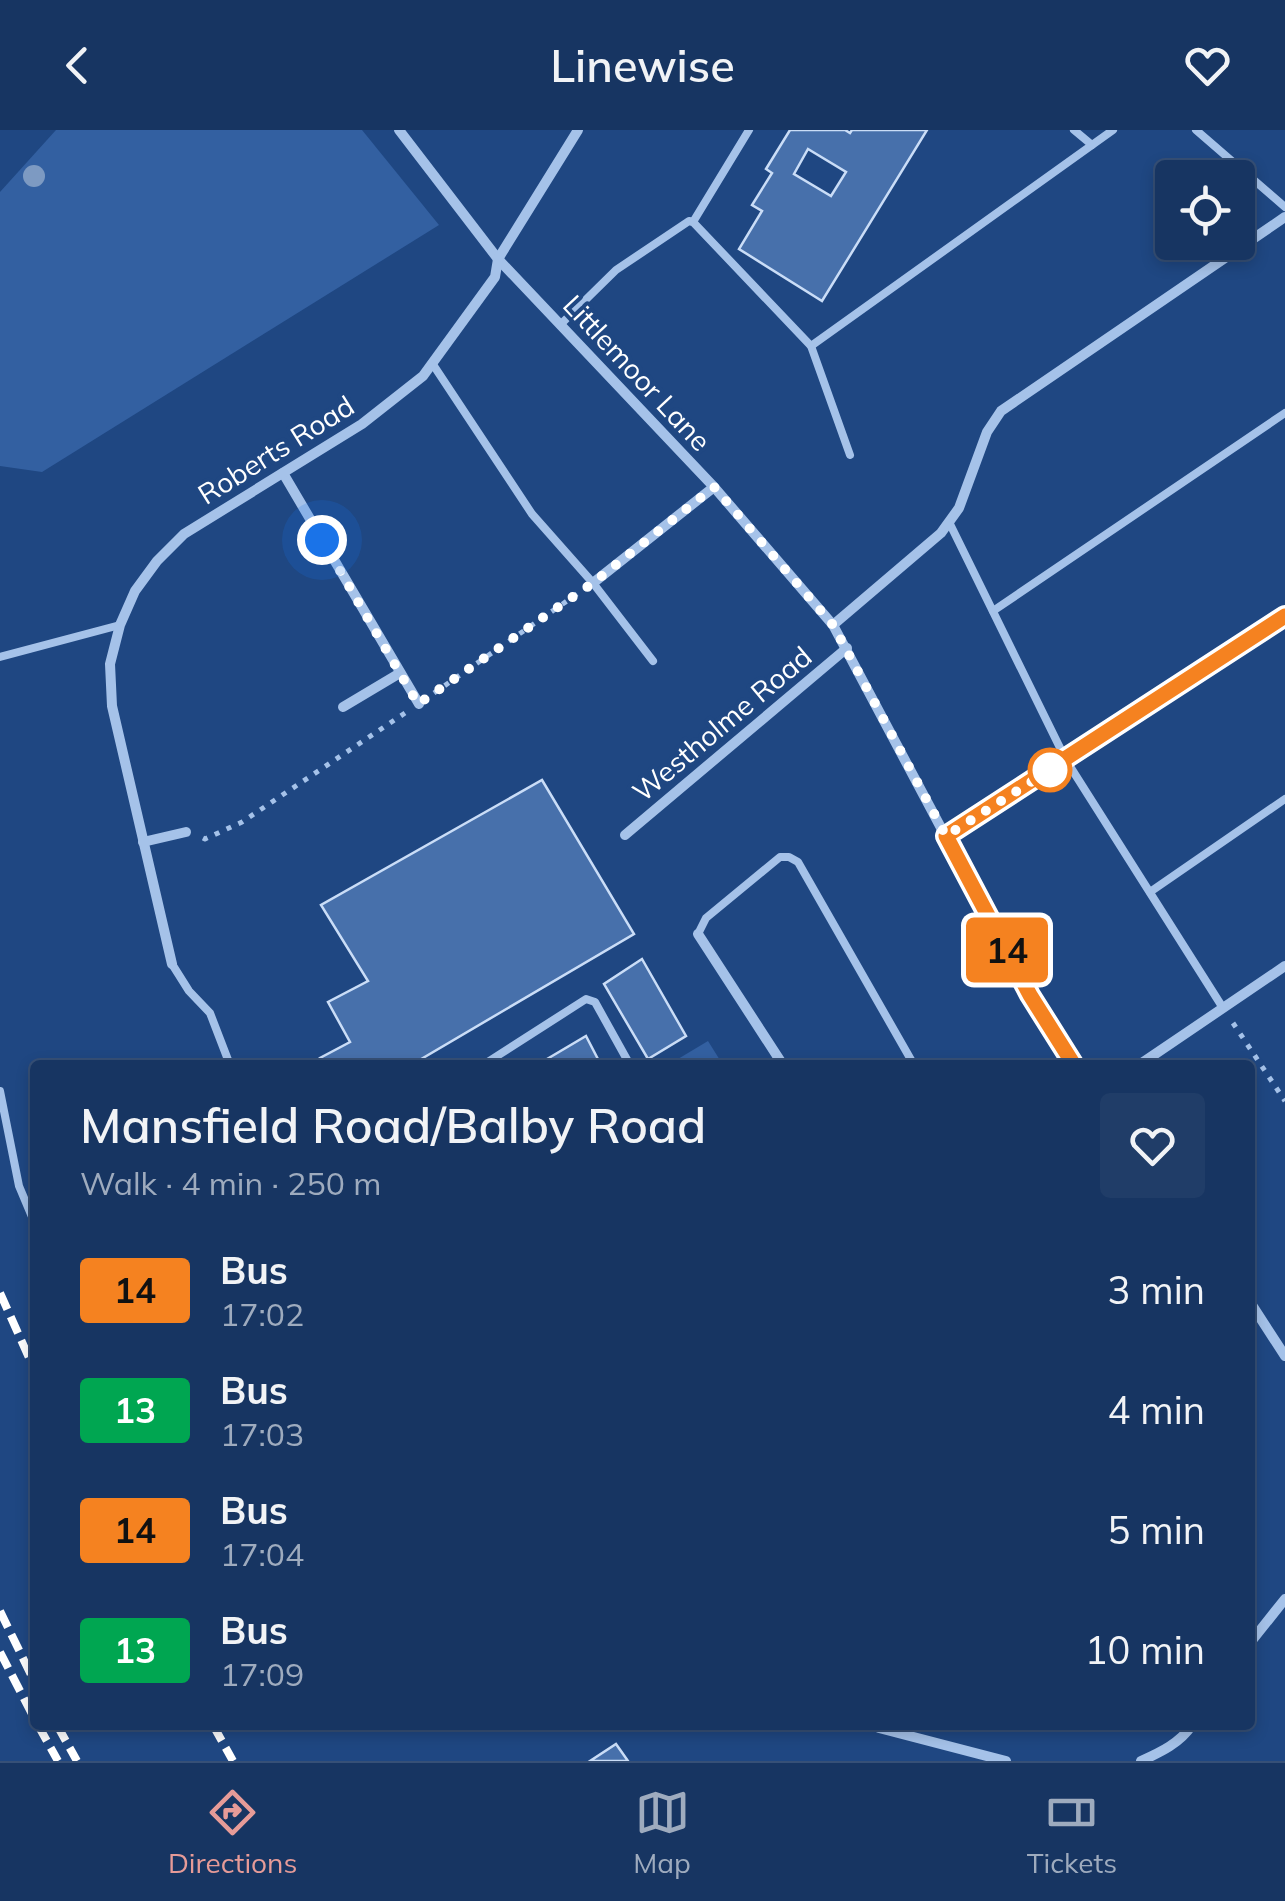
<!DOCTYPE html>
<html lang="en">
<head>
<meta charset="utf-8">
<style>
	:root { --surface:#173562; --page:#203d68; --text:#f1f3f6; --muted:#9eabbe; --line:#365077; --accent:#e69b98 }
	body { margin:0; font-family:Mulish,sans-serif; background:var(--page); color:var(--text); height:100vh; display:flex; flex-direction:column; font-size:38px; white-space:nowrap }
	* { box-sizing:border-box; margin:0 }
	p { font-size:32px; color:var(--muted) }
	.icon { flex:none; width:55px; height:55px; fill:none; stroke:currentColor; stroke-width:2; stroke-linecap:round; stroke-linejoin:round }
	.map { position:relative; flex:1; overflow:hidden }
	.details { position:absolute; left:30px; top:930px; width:1225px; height:670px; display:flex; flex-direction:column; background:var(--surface); border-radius:10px; box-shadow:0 5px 15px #0003,0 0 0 2px var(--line) }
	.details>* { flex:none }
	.badge { padding:0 20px; border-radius:8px; font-size:35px; line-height:65px }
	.controls { position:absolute; left:1155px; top:30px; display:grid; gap:20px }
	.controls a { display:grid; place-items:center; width:100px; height:100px; border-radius:10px; background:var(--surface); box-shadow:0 5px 15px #0003,0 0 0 2px var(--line); font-size:50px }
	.you { position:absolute; width:50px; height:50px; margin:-25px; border:8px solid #fff; border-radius:50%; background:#1a73e8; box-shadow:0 0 0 15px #1a73e833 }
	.map>.badge { position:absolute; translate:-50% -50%; box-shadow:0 0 0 5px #fff }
	.round { display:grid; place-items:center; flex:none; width:105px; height:105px; border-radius:10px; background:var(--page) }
	.summary { display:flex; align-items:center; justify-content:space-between; height:170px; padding:0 50px }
	h1 { font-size:48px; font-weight:600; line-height:75px }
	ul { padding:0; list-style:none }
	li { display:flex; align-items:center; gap:30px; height:120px; padding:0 50px }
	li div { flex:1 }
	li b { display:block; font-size:38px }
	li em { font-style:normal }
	li .badge { min-width:110px; font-weight:700; text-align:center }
	header { display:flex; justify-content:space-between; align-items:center; height:130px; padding:0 50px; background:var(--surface); font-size:45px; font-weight:600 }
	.tabs { display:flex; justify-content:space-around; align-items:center; height:140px; border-top:2px solid var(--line); background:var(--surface); font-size:28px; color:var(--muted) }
	.tabs a { display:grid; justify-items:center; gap:5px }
	.tabs .selected { color:var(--accent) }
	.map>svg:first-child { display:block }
	.green { fill:#3360a1 }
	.building { fill:#4770ab; stroke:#caddf7; stroke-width:2.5; fill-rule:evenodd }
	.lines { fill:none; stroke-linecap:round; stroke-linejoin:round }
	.path { stroke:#a5c2e9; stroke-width:5; stroke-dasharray:5 8; stroke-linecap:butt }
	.service { stroke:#a5c2e9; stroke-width:8 }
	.minor { stroke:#a5c2e9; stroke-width:10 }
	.rail { stroke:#fff; stroke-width:8; stroke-dasharray:18 8; stroke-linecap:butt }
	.tree { fill:#7d9ac2 }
	.line-casing { stroke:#fff; stroke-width:22 }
	.line { stroke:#f58220; stroke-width:15 }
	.walk { stroke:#fff; stroke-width:10; stroke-dasharray:0 18 }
	.stop-dot { fill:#fff; stroke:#f58220; stroke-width:5 }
	.labels { text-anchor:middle; stroke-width:8; stroke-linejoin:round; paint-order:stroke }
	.street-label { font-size:28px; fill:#fff; stroke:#1f4782 }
</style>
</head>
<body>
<header><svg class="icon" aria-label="back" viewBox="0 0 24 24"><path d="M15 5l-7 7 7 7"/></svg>Linewise<svg class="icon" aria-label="heart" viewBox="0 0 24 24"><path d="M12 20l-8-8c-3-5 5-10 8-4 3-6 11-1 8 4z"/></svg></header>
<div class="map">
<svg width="1285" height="1631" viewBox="0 0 1285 1631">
	<rect width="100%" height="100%" fill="#1f4782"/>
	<g class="green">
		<polygon points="56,0 362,0 439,95 42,342 0,336 0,62"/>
		<polygon points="708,911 723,935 668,935"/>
	</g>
	<g class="building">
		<path d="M790,0h55l5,3 2,-3h75l-105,171 -83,-52 23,-38 -10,-6 20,-32 -6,-4zM808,19l38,23 -15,24 -37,-22z"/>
		<polygon points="542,650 634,804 411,935 324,935 320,928 350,912 328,872 368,851 321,775"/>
		<polygon points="642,829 686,906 648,929 604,854"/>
		<polygon points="586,906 601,935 537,935"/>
		<polygon points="616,1614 628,1631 590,1631"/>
	</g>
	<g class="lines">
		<g class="path">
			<polyline points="434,563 577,464"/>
			<polyline points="203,708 205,709 242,692 405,583"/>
			<polyline points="1233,893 1285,971"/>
		</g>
		<g class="service">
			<polyline points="1074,0 1092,15"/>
			<polyline points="1196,0 1285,77"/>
			<polyline points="693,92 749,0"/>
			<polyline points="560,195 616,140 689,91 693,92 811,216 850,325"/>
			<polyline points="811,216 1113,0"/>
			<polyline points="432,233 532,384 593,453 653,531"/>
			<polyline points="949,392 1066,630 1223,878"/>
			<polyline points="993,481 1285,283"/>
			<polyline points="0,527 120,495"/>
			<polyline points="1150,762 1285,669"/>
			<polyline points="698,804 706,788 780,727 789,727 798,732 914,935"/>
			<polyline points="172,834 189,861 210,883 230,935"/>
			<polyline points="483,935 586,869 595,872 630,935"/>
			<polyline points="0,961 19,1056 35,1094"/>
		</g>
		<g class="minor">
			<polyline points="399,0 498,129 714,357 833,495 1030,865 1074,935"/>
			<polyline points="283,343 419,574"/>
			<polyline points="593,453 714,357"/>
			<polyline points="833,495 941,403 959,378 987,302 1001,281 1285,87"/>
			<polyline points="343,577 400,543"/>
			<polyline points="625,705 847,518"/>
			<polyline points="946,706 1285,486"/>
			<polyline points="143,712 186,702"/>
			<polyline points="698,804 783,935"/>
			<polyline points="172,834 112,576 110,534 120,495 135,461 157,431 184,404 362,294 423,246 495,147 498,129 578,0"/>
			<polyline points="1139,935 1285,836"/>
			<polyline points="1250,1172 1285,1226"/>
			<polyline points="1250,1513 1285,1469"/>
			<polyline points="874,1595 879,1598 1006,1631"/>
			<path d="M1141,1631c20,-9 39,-18 51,-36"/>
		</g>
		<g class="rail">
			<polyline points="0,1163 35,1241"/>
			<polyline points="0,1481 35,1553"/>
			<polyline points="0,1522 35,1590"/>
			<polyline points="38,1595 58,1631"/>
			<polyline points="57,1595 77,1631"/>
			<polyline points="213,1595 233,1631"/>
		</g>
	</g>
	<circle class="tree" cx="34" cy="46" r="11"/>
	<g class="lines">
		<g class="line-casing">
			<polyline id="line" points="1074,935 1030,865 946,706 1285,486"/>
		</g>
		<use href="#line" class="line"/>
		<polyline class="walk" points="322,410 418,574 593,453 714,357 833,495 946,706 1050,640"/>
	</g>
	<circle class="stop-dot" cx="1050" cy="640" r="20"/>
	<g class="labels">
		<g class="street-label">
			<text transform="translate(637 243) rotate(47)" y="10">Littlemoor Lane</text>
			<text transform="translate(276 320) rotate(-32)" y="10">Roberts Road</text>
			<text transform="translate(722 594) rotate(-40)" y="10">Westholme Road</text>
		</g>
	</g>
</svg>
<div class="controls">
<a><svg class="icon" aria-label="locate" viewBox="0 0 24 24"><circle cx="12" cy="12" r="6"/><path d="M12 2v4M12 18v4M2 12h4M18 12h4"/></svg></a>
</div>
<div class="you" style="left:322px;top:410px"></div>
<b class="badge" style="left:1007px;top:820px;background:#f58220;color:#111">14</b>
<section class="details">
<div class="summary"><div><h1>Mansfield Road/Balby Road</h1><p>Walk · 4 min · 250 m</p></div><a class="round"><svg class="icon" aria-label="heart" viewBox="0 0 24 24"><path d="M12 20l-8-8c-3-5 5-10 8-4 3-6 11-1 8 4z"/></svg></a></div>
<ul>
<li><span class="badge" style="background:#f58220;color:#111">14</span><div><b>Bus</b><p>17:02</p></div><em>3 min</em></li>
<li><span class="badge" style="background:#00a651;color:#fff">13</span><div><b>Bus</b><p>17:03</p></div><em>4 min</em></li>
<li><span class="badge" style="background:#f58220;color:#111">14</span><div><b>Bus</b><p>17:04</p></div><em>5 min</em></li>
<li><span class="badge" style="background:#00a651;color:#fff">13</span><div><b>Bus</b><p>17:09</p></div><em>10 min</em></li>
</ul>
</section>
</div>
<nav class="tabs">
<a class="selected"><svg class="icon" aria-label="directions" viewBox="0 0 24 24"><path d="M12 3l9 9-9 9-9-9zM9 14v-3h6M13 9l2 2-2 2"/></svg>Directions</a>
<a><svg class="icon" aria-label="map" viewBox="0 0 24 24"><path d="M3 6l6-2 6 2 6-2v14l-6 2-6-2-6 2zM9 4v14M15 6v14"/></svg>Map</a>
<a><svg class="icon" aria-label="tickets" viewBox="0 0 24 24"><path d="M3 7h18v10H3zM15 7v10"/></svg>Tickets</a>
</nav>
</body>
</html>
